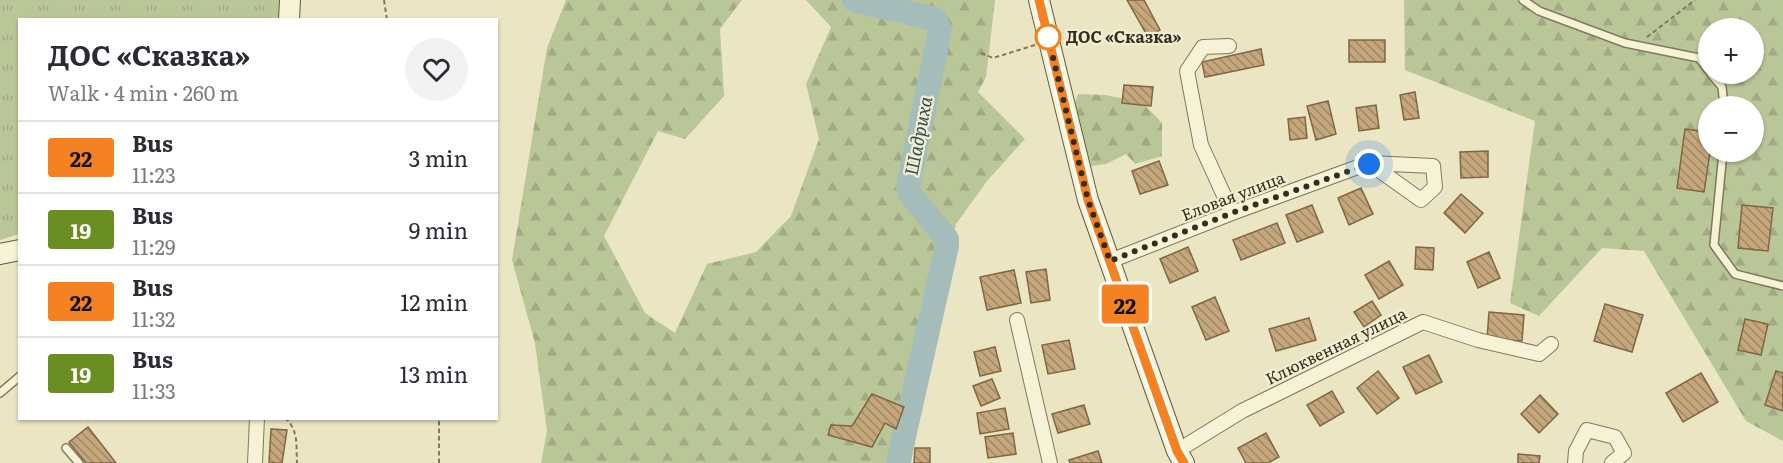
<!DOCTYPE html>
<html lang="en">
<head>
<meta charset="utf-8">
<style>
	:root { --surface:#fff; --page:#f2f2f3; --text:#2b2b33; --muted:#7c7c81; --line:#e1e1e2 }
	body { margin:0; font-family:Literata,serif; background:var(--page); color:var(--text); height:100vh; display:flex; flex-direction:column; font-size:22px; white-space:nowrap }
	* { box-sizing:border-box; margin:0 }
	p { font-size:20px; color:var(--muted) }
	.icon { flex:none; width:33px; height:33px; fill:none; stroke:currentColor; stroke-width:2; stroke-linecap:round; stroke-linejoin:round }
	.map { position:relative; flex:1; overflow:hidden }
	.sheet { position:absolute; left:18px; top:18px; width:480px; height:402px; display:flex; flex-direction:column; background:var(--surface); border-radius:0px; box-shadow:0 2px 4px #0004 }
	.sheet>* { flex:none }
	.badge { padding:0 12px; border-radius:4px; font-size:21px; line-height:39px }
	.controls { position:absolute; left:1698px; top:18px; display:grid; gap:12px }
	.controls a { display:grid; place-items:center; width:66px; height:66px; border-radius:50%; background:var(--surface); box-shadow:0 2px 4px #0004; font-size:30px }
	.you { position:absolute; width:30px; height:30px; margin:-15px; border:4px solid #fff; border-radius:50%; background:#1a73e8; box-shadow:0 0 0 9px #1a73e833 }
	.map>.badge { position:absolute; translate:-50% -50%; box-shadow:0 0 0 3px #fff }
	.round { display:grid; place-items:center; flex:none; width:63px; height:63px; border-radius:32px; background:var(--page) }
	.head { display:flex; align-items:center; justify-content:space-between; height:102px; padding:0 30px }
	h1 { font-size:28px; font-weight:700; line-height:45px }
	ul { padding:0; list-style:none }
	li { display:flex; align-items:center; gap:18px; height:72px; padding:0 30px; border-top:2px solid var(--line) }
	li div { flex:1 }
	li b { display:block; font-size:22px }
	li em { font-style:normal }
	li .badge { min-width:66px; font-weight:700; text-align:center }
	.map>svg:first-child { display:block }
	.grass { fill:url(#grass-tufts) }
	.forest { fill:url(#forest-firs); fill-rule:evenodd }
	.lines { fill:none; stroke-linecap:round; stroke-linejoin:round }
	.river { stroke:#a5bdba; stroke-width:24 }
	.building { fill:url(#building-back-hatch); stroke:#806643; stroke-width:1.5 }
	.lane-casing { stroke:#83775c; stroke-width:10 }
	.street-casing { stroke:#83775c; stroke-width:16 }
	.secondary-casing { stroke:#64583f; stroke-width:22 }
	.path { stroke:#83775c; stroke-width:2; stroke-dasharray:4.5 3; stroke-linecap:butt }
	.lane { stroke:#f6f2d6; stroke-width:7 }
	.street { stroke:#f6f2d6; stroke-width:14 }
	.secondary { stroke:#f6f2d6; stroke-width:20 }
	.line-casing { stroke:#fff; stroke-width:14 }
	.line { stroke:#f58220; stroke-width:9 }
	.walk { stroke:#342d1e; stroke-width:6; stroke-dasharray:0 10.8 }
	.stop-dot { fill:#fff; stroke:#f58220; stroke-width:3 }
	.labels { text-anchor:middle; stroke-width:4.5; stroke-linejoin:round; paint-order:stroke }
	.stop-label { font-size:16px; font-weight:bold; fill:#342d1e; stroke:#f2eed2; text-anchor:start }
	.street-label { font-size:16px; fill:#342d1e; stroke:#f2eed2 }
	.water-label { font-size:18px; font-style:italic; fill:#2f4e52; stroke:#f2eed2 }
</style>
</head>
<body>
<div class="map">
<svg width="1783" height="463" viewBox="0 0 1783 463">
	<defs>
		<pattern id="grass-tufts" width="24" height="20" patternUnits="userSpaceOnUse" patternTransform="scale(1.5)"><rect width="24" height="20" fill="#b9c798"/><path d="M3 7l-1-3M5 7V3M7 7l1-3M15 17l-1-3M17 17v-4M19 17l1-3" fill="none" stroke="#a0ab83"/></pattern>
		<pattern id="forest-firs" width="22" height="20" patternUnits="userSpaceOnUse" patternTransform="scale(1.5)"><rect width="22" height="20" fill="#b9c798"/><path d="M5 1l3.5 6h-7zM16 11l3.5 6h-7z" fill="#a0ab83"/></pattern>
		<pattern id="building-back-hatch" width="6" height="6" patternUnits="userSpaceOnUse" patternTransform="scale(1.5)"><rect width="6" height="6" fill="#c5a77c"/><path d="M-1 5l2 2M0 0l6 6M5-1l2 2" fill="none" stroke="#a18865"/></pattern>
	</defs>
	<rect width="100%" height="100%" fill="#eae5c3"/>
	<polygon class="grass" points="0,0 284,0 283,19 20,20 19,234 0,240"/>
	<g class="forest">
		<polygon points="566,0 742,0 720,29 724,96 685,139 658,131 604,236 645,313 675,333 707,264 756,252 791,216 819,139 806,84 831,27 806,0 995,0 986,77 978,92 1025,139 987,181 956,224 911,463 541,463 547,431 535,343 512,260 547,48"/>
		<path d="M1404,0h379v441l-37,-20 -102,-170 -42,-3 -63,68 -29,-13 25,-182 -130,-51zM1708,28h46v46h-46zM1708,106h46v46h-46z"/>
		<polygon points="1078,94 1105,95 1142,102 1162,123 1162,156 1135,164 1126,154 1106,164 1086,167 1072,112"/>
	</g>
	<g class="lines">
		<polyline class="river" points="854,0 935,19 940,30 908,187 910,194 947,239 947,246 898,463"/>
	</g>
	<g class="building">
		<polygon points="1127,0 1144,0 1160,30 1148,37"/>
		<rect x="1349" y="40" width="36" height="22"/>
		<polygon points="1261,49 1264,65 1205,77 1202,62"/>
		<polygon points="1124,85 1153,87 1151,106 1122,103"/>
		<polygon points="1415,92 1419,118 1404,120 1400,95"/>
		<polygon points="1328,101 1336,134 1316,140 1307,106"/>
		<polygon points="1376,105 1379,128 1359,131 1356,108"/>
		<polygon points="1305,117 1307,138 1290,140 1288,119"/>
		<polygon points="1685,129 1708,132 1710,152 1704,192 1677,188"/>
		<polygon points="1488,151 1488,177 1461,178 1460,152"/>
		<polygon points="1159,161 1168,185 1140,194 1132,171"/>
		<polygon points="1361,188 1373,214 1349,225 1338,198"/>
		<polygon points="1461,194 1483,213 1465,233 1444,213"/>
		<polygon points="1312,205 1323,232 1297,242 1286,215"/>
		<polygon points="1742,205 1773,208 1768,251 1738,248"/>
		<polygon points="1277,223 1285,243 1241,260 1233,240"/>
		<polygon points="1188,247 1198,271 1170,283 1160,259"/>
		<polygon points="1416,247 1434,248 1433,270 1415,269"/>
		<polygon points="1489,252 1500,278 1478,288 1467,262"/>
		<polygon points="1389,261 1403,285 1379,299 1365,275"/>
		<polygon points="1046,269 1050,300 1031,303 1026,272"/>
		<polygon points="1014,270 1021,303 987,310 980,277"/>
		<polygon points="1215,297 1229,331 1206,340 1192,307"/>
		<polygon points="1372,301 1381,315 1364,327 1354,312"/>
		<polygon points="1605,304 1643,315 1632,352 1594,341"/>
		<polygon points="1489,312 1524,315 1522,341 1487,339"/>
		<polygon points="1309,318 1316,340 1276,351 1269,329"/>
		<polygon points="1745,319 1768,324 1761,355 1738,350"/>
		<polygon points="1069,340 1075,369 1048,374 1042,345"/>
		<polygon points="995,347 1001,371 980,376 974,352"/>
		<polygon points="1429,355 1442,382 1416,394 1403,367"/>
		<polygon points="1378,371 1399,398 1377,414 1357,388"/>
		<polygon points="1776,371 1783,373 1783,411 1765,405"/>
		<polygon points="1701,373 1718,402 1683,422 1666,393"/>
		<polygon points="992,379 1000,398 981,406 973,386"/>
		<polygon points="1332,391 1344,412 1320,426 1307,405"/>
		<polygon points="872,394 904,407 896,429 885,423 872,447 828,435 831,425 852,426"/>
		<polygon points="1540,395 1558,414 1539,433 1521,414"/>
		<polygon points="1084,405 1090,424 1058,433 1052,414"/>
		<polygon points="1005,408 1009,429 980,434 977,413"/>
		<polygon points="88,427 116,463 86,463 69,442"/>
		<polygon points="271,429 287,430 282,463 269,463"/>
		<polygon points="1013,433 1016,454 988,458 985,437"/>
		<polygon points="1266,433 1279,457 1268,463 1246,463 1238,448"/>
		<polygon points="915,448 930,448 930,463 914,463"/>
		<polygon points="1098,451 1102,463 1070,463 1069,460"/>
		<polygon points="1518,454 1540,456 1539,463 1518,463"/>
	</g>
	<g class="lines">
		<g class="lane-casing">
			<g id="lane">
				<polyline points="1523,0 1539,11 1625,43 1699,58 1708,70"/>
				<polyline points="1711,74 1722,87 1724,106"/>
				<polyline points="1723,152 1714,245 1735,274 1783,286"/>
				<polyline points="0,393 20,376"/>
				<polyline points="66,448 79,463"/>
			</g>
		</g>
		<g class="street-casing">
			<g id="street">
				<polyline points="1229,46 1203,47 1187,71 1201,145 1232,213"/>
				<polyline points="1110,261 1232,213 1369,163 1421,200 1435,187 1433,166 1369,163"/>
				<polyline points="1017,320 1050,463"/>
				<polyline points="1177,451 1242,411 1423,322 1478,340 1539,354 1551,344"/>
				<polyline points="255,463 257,418"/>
				<polyline points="1575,463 1576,451 1587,430 1615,437 1624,453 1612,463"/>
			</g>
		</g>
		<g class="secondary-casing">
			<g id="secondary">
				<polyline points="1039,0 1088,200 1177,451 1184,463"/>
				<polyline points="289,20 290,0"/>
				<polyline points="0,254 20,250"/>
			</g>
		</g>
		<g class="path">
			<polyline points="384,0 387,20"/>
			<polyline points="1647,37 1695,0"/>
			<polyline points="981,53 993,58 1035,45"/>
			<path d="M285,418c14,12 11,28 12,45"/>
			<polyline points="439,463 439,418"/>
		</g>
		<use href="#lane" class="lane"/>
		<use href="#street" class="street"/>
		<use href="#secondary" class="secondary"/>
	</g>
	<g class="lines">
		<g class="line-casing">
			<polyline id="line" points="1039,0 1088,200 1177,451 1184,463"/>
		</g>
		<use href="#line" class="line"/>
		<polyline class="walk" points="1048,37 1088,200 1110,261 1232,213 1369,164"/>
	</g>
	<circle class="stop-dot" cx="1048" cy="37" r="12"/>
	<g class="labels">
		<g class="stop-label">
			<text x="1066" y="43">ДОС «Сказка»</text>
		</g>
		<g class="street-label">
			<text transform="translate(1233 196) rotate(-21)" y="6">Еловая улица</text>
			<text transform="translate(1336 346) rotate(-26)" y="6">Клюквенная улица</text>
		</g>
		<g class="water-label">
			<text transform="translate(919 136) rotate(-79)" y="6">Шадриха</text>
		</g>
	</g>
</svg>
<div class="controls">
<a>+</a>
<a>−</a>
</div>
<div class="you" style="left:1369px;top:164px"></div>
<b class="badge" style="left:1125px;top:304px;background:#f58220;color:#111">22</b>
<section class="sheet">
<div class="head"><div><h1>ДОС «Сказка»</h1><p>Walk · 4 min · 260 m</p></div><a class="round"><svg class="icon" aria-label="heart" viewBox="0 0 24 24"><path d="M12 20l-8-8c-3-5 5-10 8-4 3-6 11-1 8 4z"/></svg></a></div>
<ul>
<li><span class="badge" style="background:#f58220;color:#111">22</span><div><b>Bus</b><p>11:23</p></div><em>3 min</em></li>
<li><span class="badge" style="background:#6b8e23;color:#fff">19</span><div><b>Bus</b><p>11:29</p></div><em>9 min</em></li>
<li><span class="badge" style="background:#f58220;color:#111">22</span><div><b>Bus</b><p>11:32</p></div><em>12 min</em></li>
<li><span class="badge" style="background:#6b8e23;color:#fff">19</span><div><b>Bus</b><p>11:33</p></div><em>13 min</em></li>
</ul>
</section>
</div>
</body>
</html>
